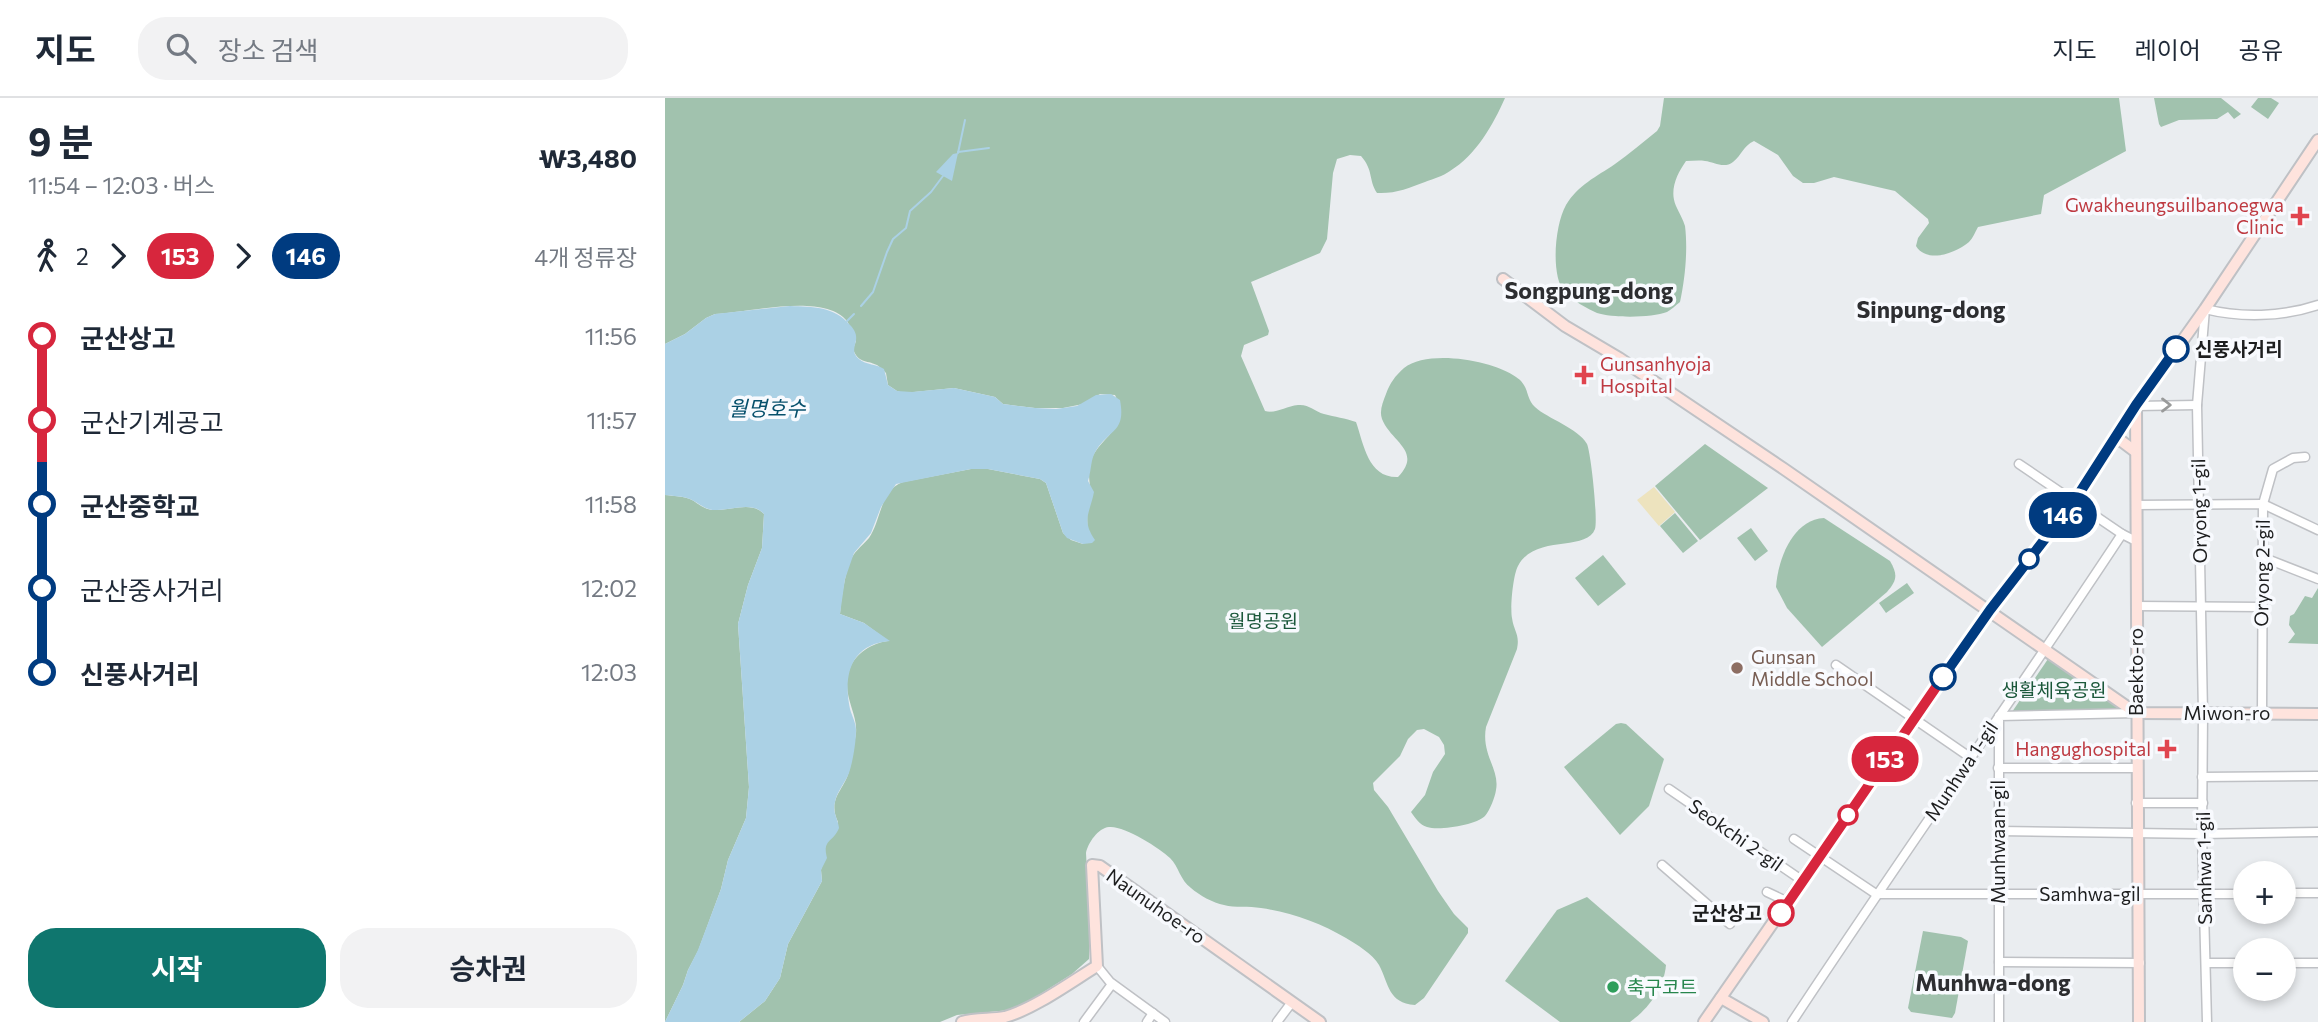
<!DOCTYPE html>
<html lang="ko">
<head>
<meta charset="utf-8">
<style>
	:root { --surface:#fff; --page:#f2f2f3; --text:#1f2937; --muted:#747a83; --line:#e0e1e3; --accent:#0f766e }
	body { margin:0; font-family:Commissioner,"Noto Sans KR",sans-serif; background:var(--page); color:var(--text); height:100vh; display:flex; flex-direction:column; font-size:26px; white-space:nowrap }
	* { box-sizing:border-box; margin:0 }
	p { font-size:23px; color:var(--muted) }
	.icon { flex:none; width:38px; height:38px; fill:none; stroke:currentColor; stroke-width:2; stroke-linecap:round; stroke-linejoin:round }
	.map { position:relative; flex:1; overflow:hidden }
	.panel { display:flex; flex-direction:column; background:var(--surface); width:665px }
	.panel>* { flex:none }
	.badge { padding:0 14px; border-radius:23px; font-size:24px; line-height:46px }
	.buttons { position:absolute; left:1568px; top:763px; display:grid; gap:14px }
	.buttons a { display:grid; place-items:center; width:63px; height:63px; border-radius:50%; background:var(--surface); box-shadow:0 4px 10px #0003; font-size:35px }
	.map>.badge { position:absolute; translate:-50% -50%; box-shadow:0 0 0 4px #fff }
	.legs { display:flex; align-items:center; gap:10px; height:77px; padding:0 28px; font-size:23px }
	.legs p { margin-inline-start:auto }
	.overview { display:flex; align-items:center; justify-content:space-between; height:119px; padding:0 28px }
	h1 { font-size:38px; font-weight:700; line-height:52px }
	.cta { display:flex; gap:14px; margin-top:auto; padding:14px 28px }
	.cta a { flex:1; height:80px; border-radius:28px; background:var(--accent); color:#fff; font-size:28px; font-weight:700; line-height:80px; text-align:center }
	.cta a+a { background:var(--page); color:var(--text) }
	ul { padding:0 28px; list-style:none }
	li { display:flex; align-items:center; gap:24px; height:84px; font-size:26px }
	li i { display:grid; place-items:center; width:10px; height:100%; margin:0 9px; background:currentColor }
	li i::after { content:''; width:18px; height:18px; margin:-9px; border:5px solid; border-radius:50%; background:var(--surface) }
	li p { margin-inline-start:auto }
	li:first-child i { background:linear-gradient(#0000 50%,currentColor 0) }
	li:last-child i { background:linear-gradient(currentColor 50%,#0000 0) }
	header { display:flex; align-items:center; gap:42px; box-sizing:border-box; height:98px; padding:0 35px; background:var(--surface); border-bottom:2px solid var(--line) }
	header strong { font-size:33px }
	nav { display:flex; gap:38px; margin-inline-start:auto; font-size:24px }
	.search { width:490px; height:63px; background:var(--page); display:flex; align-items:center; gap:18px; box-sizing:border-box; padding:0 24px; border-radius:28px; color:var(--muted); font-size:26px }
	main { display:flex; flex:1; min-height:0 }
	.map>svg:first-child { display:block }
	.green { fill:#a1c2ae }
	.sand { fill:#ede3be }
	.water { fill:#abd1e5 }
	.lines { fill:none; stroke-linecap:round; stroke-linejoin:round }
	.stream { stroke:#abd1e5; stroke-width:2 }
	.street-casing { stroke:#bfc1c5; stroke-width:11 }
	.secondary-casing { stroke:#bfc1c5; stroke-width:14 }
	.street { stroke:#fff; stroke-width:8 }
	.secondary { stroke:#fee3dd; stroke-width:10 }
	.oneway { stroke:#999a9a }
	.line-1-casing { stroke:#fff; stroke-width:16 }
	.line-2-casing { stroke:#fff; stroke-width:16 }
	.line-1 { stroke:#d7263d; stroke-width:10 }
	.line-2 { stroke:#003b80; stroke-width:10 }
	.health-dot { fill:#e0444e; stroke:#f8fafe; stroke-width:2.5 }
	.stop-2-dot { fill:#fff; stroke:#003b80; stroke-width:3.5 }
	.education-dot { fill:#8d6e63; stroke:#f8fafe; stroke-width:2.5 }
	.stop-1-dot { fill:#fff; stroke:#d7263d; stroke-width:3.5 }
	.leisure-dot { fill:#2e9e5b; stroke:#f8fafe; stroke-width:2.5 }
	.labels { text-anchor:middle; stroke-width:7; stroke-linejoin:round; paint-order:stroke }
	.health-label { font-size:19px; fill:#be3a42; stroke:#f8fafe; text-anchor:end }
	.stop-label { font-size:19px; font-weight:bold; fill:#1d1e1f; stroke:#f8fafe; text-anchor:start }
	.street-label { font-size:19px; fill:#1d1e1f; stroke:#f8fafe }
	.park-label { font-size:19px; fill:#1b583b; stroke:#f8fafe }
	.education-label { font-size:19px; fill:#785e54; stroke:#f8fafe; text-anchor:start }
	.leisure-label { font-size:19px; fill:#27864d; stroke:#f8fafe; text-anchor:start }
	.water-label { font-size:21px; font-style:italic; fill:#07506c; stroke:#f8fafe }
	.quarter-label { font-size:23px; font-weight:bold; fill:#2d2e31; stroke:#f8fafe }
</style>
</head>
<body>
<header>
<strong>지도</strong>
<div class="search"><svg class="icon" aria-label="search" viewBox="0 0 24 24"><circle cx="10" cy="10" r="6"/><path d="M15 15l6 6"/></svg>장소 검색</div>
<nav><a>지도</a><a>레이어</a><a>공유</a></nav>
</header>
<main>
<section class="panel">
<div class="overview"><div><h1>9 분</h1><p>11:54 – 12:03 · 버스</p></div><b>₩3,480</b></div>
<div class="legs"><svg class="icon" aria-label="walk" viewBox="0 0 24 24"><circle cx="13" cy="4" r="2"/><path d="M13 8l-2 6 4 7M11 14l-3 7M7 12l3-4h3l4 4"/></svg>2<svg class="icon" aria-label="forward" viewBox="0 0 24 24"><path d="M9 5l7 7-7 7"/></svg><b class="badge" style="background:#d7263d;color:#fff">153</b><svg class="icon" aria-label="forward" viewBox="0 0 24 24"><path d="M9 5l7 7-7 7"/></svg><b class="badge" style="background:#003b80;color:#fff">146</b><p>4개 정류장</p></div>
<ul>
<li><i style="color:#d7263d"></i><b>군산상고</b><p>11:56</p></li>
<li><i style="color:#d7263d"></i><span>군산기계공고</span><p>11:57</p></li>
<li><i style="color:#003b80"></i><b>군산중학교</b><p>11:58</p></li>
<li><i style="color:#003b80"></i><span>군산중사거리</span><p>12:02</p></li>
<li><i style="color:#003b80"></i><b>신풍사거리</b><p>12:03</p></li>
</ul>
<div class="cta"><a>시작</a><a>승차권</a></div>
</section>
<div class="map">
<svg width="1653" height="924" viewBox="0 0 1653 924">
	<rect width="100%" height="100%" fill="#eaedf0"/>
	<g class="green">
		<path d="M0,0h840c-12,27 -29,57 -55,73 -7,5 -17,8 -25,11 -16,6 -30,12 -48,11 -9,-14 -3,-22 -16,-37l-11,-1 -13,4 -4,14 -6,66 -7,14 -69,29 18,49 -1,4 -24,10 -3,11 24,55c11,3 21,-5 33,-6 11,-1 16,6 26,9 11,3 21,4 32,8 8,23 12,56 42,55 25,-26 -7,-35 -16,-58 -3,-8 1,-17 4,-25 4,-11 9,-18 18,-26 24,-19 88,-8 112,9 14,9 9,21 19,30 13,12 43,21 52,37 4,9 11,75 8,85 -8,23 -61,5 -77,37 -5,9 -8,42 -6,52 2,14 8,16 5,31l-31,78c-5,28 14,42 10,63 -1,7 -6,20 -11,26 -9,9 -46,15 -58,11 -7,-2 -12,-9 -16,-15l14,-17 8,-23 12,-18 -1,-9 -5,-8 -15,-8 -7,1 -9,9 -8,17 -27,27 1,7 14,17 50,84 16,23 14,14v5l-44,65 -9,7c-27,-2 -26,-21 -36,-40 -6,-11 -23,-21 -33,-27 -25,-15 -57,-26 -85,-30 -12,-2 -26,0 -37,-3 -11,-2 -25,-10 -33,-17 -11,-8 -12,-21 -21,-30 -10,-10 -47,-33 -61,-31 -11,1 -21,16 -23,26l4,77 -1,29 -17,15 -41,26 -21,10 -53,5 -17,7h-201l26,-21 15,-23 8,-34 34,-63 -1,-11 5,-27 12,-21c-11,-24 6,-31 11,-51 3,-12 5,-26 7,-38 2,-21 -16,-39 -6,-65 6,-15 22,-25 38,-27l-24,-18 -24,-9c1,-16 4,-34 9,-50 4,-12 12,-17 20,-26 12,-17 11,-48 34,-56l68,-13h17l52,10 6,4 17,50 8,7 12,4c6,-13 4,-22 4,-36 1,-7 3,-15 3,-22 -1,-8 -2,-18 1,-26 11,-26 41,-32 24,-65l-15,-1 -17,10 -20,4h-28l-32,-4 -8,-7 -41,-9 -50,5 -7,-2 -9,-6 -2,-12c-3,-3 -6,-6 -9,-8 -11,-5 -19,-2 -24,-16l3,-8c-3,-6 -5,-14 -9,-20 -23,-29 -99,-8 -132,-7l-9,4 -21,16 -20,10z"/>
		<path d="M999,0h455l7,53 -82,44 -3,19 -63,13c-3,5 -5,11 -9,15 -13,11 -42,22 -53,4l2,-8 11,-15 -1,-4 -33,-28 -61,-14 -20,6h-11l-10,-7 -15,-21 -24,-14c-11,5 -12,14 -21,21 -9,7 -19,0 -28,-1 -6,-1 -13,0 -19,0 -9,13 -17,29 -10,45 3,7 7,13 9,20 3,24 0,53 -5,76 -4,3 -9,8 -13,10 -15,6 -55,6 -70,1 -9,-4 -25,-13 -32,-20 -15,-17 -10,-69 1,-88 12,-20 30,-28 49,-41 14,-10 28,-22 42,-33l3,-5z"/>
		<polygon points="1489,0 1556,0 1576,16 1569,21 1563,14 1552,21 1514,22 1496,29 1494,26"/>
		<polygon points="1593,0 1606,0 1614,5 1603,21 1586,9"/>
		<polygon points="1040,346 1103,390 1035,442 990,388"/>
		<path d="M0,397c8,1 20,1 27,5 8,5 14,11 25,10 15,0 35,-9 47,4l-2,34 -14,37 -10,39 11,163 -3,31 -18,42 -7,29 -23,62 -10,19 -5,15 -18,37z"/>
		<polygon points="1010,415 1033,443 1018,455 995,428"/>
		<path d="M1159,420l66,43c8,14 7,19 -3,31l-65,55 -35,-39 -11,-21c2,-27 16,-67 48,-69z"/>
		<polygon points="1086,430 1103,453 1090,463 1072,440"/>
		<polygon points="938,457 961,486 933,508 910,480"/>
		<polygon points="1242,485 1249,495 1221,515 1214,505"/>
		<polygon points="1653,490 1653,546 1623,545 1630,536 1624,527 1625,518 1629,516 1640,498 1647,500"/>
		<polygon points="1383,561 1456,610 1457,613 1347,614"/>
		<polygon points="956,625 961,626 999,661 984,708 955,737 899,669 951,626"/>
		<path d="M922,799l79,68c-2,23 -17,43 -36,57h-70l-55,-41 52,-71z"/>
		<polygon points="1258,833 1296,839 1303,843 1290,915 1287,920 1246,914 1243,910"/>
	</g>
	<polygon class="sand" points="989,389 1010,414 994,428 972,402"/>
	<g class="water">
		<polygon points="293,55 287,83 271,74 288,56"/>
		<path d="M125,208c23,1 44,0 60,19 4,4 7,9 6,15 -1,7 -5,13 3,19 7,6 18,5 25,10l4,16 9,6 15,1 42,-4 41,9 8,7 32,4 21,1 21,-3 19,-11 15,-1 9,6c6,32 -10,29 -23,49 -7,10 -5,20 -9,32l6,11c-4,21 -13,28 1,48l-3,3 -9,1 -16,-6 -4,-5 -17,-50 -6,-4 -52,-10h-17l-75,15 -15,23 -10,26 -17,20 -9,26 -5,35 24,9 26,18c-40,3 -47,35 -40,68 2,7 6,14 6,21 0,12 -3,31 -7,43 -4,10 -12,18 -14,29 -3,10 3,17 4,26 -6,15 -17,11 -12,30l-6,12 1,11 -34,63 -8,34 -15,23 -26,21h-74l18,-37 5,-15 10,-20 23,-61 7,-29 18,-42 3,-31 -11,-163 10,-39 14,-37 2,-34c-11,-13 -32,-4 -47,-4 -13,1 -19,-9 -30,-12 -7,-2 -15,-2 -22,-3v-151l20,-10 21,-16 9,-4z"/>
	</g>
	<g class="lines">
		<g class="stream">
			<polyline points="293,54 324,50"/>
			<polyline points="293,55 300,22"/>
			<polyline points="196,208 208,194 222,154 228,141 241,130 245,113 266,94 278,78"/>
			<polyline points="182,223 189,216"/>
		</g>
		<g class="street-casing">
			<g id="street">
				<polyline points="1471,308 1532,307"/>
				<polyline points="1354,366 1457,436"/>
				<polyline points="1471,407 1598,406 1653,432"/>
				<polyline points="1597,459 1653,481"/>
				<polyline points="1471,508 1596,509"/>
				<polyline points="1171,567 1306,660"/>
				<polyline points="1597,615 1598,406 1608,371 1628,360 1640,359"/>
				<polyline points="1333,670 1471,670"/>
				<polyline points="1537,679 1653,678"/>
				<polyline points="1004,691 1138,783"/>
				<polyline points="1471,705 1538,705"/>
				<polyline points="1333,733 1537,736 1653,734"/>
				<polyline points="1129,741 1211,796 1580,796"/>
				<polyline points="997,767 1065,826"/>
				<polyline points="1102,794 1123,804"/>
				<polyline points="1619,795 1653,795"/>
				<polyline points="1334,864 1475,865"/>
				<polyline points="1541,865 1580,865"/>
				<polyline points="1619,865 1653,865"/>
				<polyline points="432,868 445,884 500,924"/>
				<polyline points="419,924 447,886"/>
				<polyline points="482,924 488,915"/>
				<polyline points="612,924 627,904"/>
				<path d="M1127,924c108,-164 222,-324 330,-488l14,7"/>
				<polyline points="1334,924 1334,618 1471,615"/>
				<path d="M1542,924l-5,-188 1,-121 -6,-308 8,-96c36,9 77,8 113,-4"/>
			</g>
		</g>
		<g class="secondary-casing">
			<g id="secondary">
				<polyline points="838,181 900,228 954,260 1119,371 1471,615 1653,616"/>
				<polyline points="1471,308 1474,924"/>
				<polyline points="1447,344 1455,342 1471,354"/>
				<polyline points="1056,900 1098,924"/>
				<path d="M297,924c14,-5 29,-2 43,-5 29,-8 66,-35 92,-51l-5,-101 8,1 220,156"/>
				<polyline points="1039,924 1325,512 1410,402 1471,308 1540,211 1653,42"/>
			</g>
		</g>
		<use href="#street" class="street"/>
		<use href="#secondary" class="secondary"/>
	</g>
	<defs><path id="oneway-chevron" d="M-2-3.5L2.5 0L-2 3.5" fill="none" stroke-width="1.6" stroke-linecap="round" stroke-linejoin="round" transform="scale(1.75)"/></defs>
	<use class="oneway" href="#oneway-chevron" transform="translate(1501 307)"/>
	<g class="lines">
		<g class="line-1-casing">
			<polyline id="line-1" points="1116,815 1278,579"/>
		</g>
		<g class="line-2-casing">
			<polyline id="line-2" points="1278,579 1325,512 1410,402 1471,307 1511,251"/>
		</g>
		<use href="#line-1" class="line-1"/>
		<use href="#line-2" class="line-2"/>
	</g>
	<g class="health-dot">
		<path d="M1631.5 107.5h7v7h7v7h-7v7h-7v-7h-7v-7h7z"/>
		<path d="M915.5 266.5h7v7h7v7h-7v7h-7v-7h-7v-7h7z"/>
		<path d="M1498.5 640.5h7v7h7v7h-7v7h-7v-7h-7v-7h7z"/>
	</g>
	<g class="stop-2-dot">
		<circle cx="1511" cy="251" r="12"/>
		<circle cx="1364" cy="461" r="9"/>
		<circle cx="1278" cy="579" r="12"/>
	</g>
	<circle class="education-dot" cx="1072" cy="570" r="7"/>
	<g class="stop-1-dot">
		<circle cx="1183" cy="717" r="9"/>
		<circle cx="1116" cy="815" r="12"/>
	</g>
	<circle class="leisure-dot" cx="948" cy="889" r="7"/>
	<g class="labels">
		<g class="health-label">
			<text x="1619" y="114">Gwakheungsuilbanoegwa<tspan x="1619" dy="22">Clinic</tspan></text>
			<text x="935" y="273" text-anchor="start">Gunsanhyoja<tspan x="935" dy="22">Hospital</tspan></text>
			<text x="1486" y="658">Hangughospital</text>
		</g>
		<g class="stop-label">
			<text x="1530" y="258">신풍사거리</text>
			<text x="1097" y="822" text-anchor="end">군산상고</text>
		</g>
		<g class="street-label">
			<text transform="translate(1534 413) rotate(-91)" y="7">Oryong 1-gil</text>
			<text transform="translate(1597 475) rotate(-89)" y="7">Oryong 2-gil</text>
			<text transform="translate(1471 574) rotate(-90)" y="7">Baekto-ro</text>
			<text x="1562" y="622">Miwon-ro</text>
			<text transform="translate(1296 673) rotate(-56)" y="7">Munhwa 1-gil</text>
			<text transform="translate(1071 737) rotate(35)" y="7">Seokchi 2-gil</text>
			<text transform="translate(1333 744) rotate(-90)" y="7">Munhwaan-gil</text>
			<text transform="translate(1539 770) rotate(-91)" y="7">Samhwa 1-gil</text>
			<text x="1425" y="803">Samhwa-gil</text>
			<text transform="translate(491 808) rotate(35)" y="7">Naunuhoe-ro</text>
		</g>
		<g class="park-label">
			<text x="598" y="530">월명공원</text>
			<text x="1389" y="599">생활체육공원</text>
		</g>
		<g class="education-label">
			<text x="1086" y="566">Gunsan<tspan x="1086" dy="22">Middle School</tspan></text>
		</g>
		<g class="leisure-label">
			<text x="962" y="896">축구코트</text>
		</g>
		<g class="water-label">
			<text x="102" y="318">월명호수</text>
		</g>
		<g class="quarter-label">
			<text x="924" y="201">Songpung-dong</text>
			<text x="1266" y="220">Sinpung-dong</text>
			<text x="1328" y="893">Munhwa-dong</text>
		</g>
	</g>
</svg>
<div class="buttons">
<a>+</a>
<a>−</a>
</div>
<b class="badge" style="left:1220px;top:661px;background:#d7263d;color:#fff">153</b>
<b class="badge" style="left:1398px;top:417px;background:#003b80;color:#fff">146</b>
</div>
</main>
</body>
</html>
